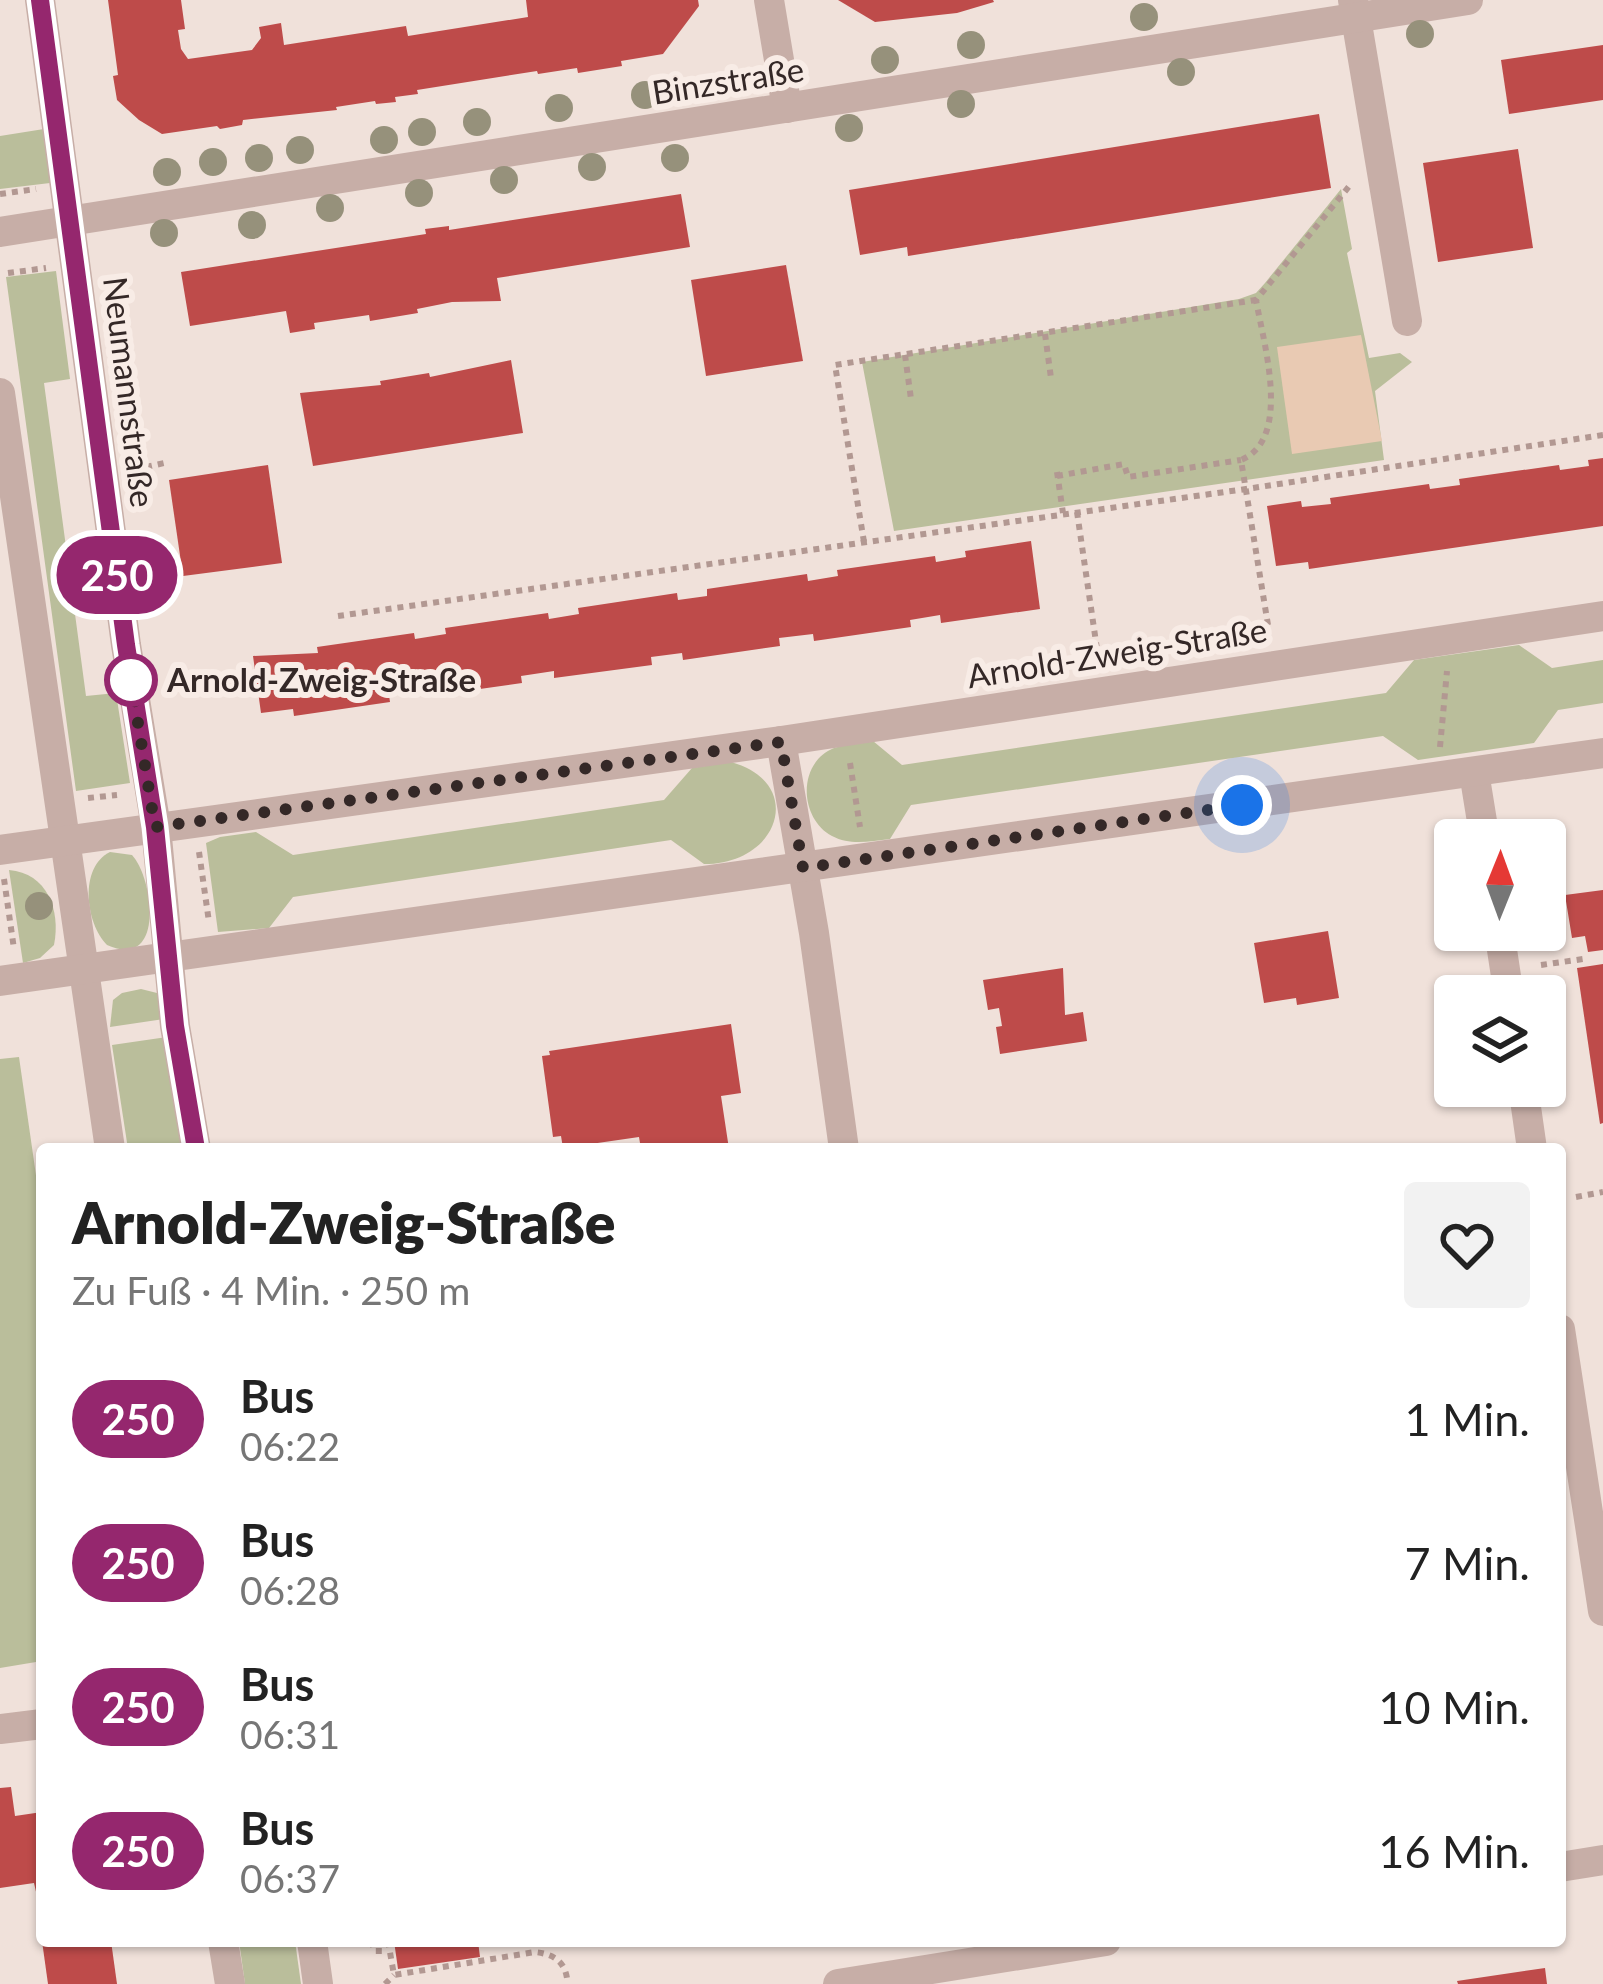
<!DOCTYPE html>
<html lang="de">
<head>
<meta charset="utf-8">
<style>
	:root { --surface:#fff; --page:#f2f2f2; --text:#222; --muted:#767676 }
	body { margin:0; font-family:Lato,sans-serif; background:var(--page); color:var(--text); height:100vh; display:flex; flex-direction:column; font-size:45px; white-space:nowrap }
	* { box-sizing:border-box; margin:0 }
	p { font-size:39px; color:var(--muted) }
	.icon { flex:none; width:66px; height:66px; fill:none; stroke:currentColor; stroke-width:2; stroke-linecap:round; stroke-linejoin:round }
	.map { position:relative; flex:1; overflow:hidden }
	.sheet { position:absolute; left:36px; top:1143px; width:1530px; height:804px; display:flex; flex-direction:column; background:var(--surface); border-radius:12px; box-shadow:0 3px 9px #0004 }
	.sheet>* { flex:none }
	.badge { padding:0 24px; border-radius:39px; font-size:42px; line-height:78px }
	.needle { width:78px; rotate:1deg }
	.buttons { position:absolute; left:1434px; top:819px; display:grid; gap:24px }
	.buttons a { display:grid; place-items:center; width:132px; height:132px; border-radius:12px; background:var(--surface); box-shadow:0 3px 9px #0004; font-size:60px }
	.you { position:absolute; width:60px; height:60px; margin:-30px; border:9px solid #fff; border-radius:50%; background:#1a73e8; box-shadow:0 0 0 18px #1a73e833 }
	.map>.badge { position:absolute; translate:-50% -50%; box-shadow:0 0 0 6px #fff }
	.round { display:grid; place-items:center; flex:none; width:126px; height:126px; border-radius:12px; background:var(--page) }
	.head { display:flex; align-items:center; justify-content:space-between; height:204px; padding:0 36px }
	h1 { font-size:57px; font-weight:800; line-height:90px }
	ul { padding:0; list-style:none }
	li { display:flex; align-items:center; gap:36px; height:144px; padding:0 36px }
	li div { flex:1 }
	li b { display:block; font-size:45px }
	li em { font-style:normal }
	li .badge { min-width:132px; font-weight:700; text-align:center }
	.map>svg:first-child { display:block }
	.green { fill:#babe9b }
	.sand { fill:#e9cab3 }
	.building { fill:#be4b4a }
	.lines { fill:none; stroke-linecap:round; stroke-linejoin:round }
	.path { stroke:#b29892; stroke-width:6; stroke-dasharray:6 6; stroke-linecap:butt }
	.minor { stroke:#c7aea7; stroke-width:30 }
	.tree { fill:#96917b }
	.line-casing { stroke:#fff; stroke-width:27 }
	.line { stroke:#95276e; stroke-width:18 }
	.walk { stroke:#342827; stroke-width:12; stroke-dasharray:0 21.6 }
	.stop-dot { fill:#fff; stroke:#95276e; stroke-width:6 }
	.labels { text-anchor:middle; stroke-width:12; stroke-linejoin:round; paint-order:stroke }
	.street-label { font-size:33px; fill:#342827; stroke:#f8ece6 }
	.stop-label { font-size:33px; font-weight:bold; fill:#342827; stroke:#f8ece6; text-anchor:start }
</style>
</head>
<body>
<div class="map">
<svg width="1603" height="1984" viewBox="0 0 1603 1984">
	<rect width="100%" height="100%" fill="#f0e1da"/>
	<g class="green">
		<polygon points="44,129 50,183 0,189 0,136"/>
		<polygon points="1341,189 1352,249 1347,253 1369,358 1400,353 1412,362 1375,391 1384,460 894,531 862,362 1239,299 1256,293 1265,283"/>
		<polygon points="56,271 70,379 44,383 86,696 116,693 130,783 76,791 6,277"/>
		<path d="M1519,645l33,23 51,-8v43l-45,7 -24,33 -116,17 -35,-24 -472,69 -21,34c-20,2 -39,7 -58,-3 -33,-18 -35,-73 2,-88 12,-4 26,-5 39,-7l29,24 484,-72 28,-33z"/>
		<path d="M731,762c75,21 49,102 -27,102l-33,-24 -378,57 -24,31 -51,4 -12,-89 14,-6 36,-5 37,23 371,-55 28,-32z"/>
		<path d="M110,852l22,3c22,24 33,116 -25,90 -22,-22 -28,-78 3,-93z"/>
		<path d="M9,870c38,3 52,40 45,75l-14,13 -17,5z"/>
		<polygon points="141,989 157,993 164,1019 110,1027 113,1000 122,993"/>
		<polygon points="167,1037 182,1149 128,1149 112,1045"/>
		<polygon points="19,1057 42,1217 42,1661 0,1668 0,1059"/>
		<polygon points="239,1941 295,1941 301,1984 245,1984"/>
	</g>
	<polygon class="sand" points="1361,335 1382,441 1292,454 1277,347"/>
	<g class="building">
		<polygon points="108,0 181,0 185,29 178,30 181,49 188,59 252,50 261,38 259,27 281,23 284,45 406,26 408,36 528,17 526,0 698,0 699,6 663,54 621,61 622,66 578,73 577,68 538,74 537,71 417,90 418,94 395,97 396,102 376,104 375,101 336,107 337,110 243,120 242,125 220,129 217,126 162,134 139,120 117,100 113,76 118,75"/>
		<polygon points="838,0 993,0 994,2 957,13 875,22"/>
		<polygon points="1603,45 1603,100 1509,114 1501,60"/>
		<polygon points="1319,114 1331,188 908,256 907,247 860,255 849,190"/>
		<polygon points="1518,149 1533,248 1438,262 1423,163"/>
		<polygon points="681,194 690,247 497,278 501,301 452,302 417,309 418,313 370,321 369,315 314,323 315,329 290,333 286,311 190,326 181,272 426,234 425,229 449,226 449,230"/>
		<polygon points="786,265 803,361 706,376 691,280"/>
		<polygon points="511,360 523,433 313,466 300,393 381,385 380,381 429,373 430,377"/>
		<polygon points="1603,458 1603,526 1309,569 1308,562 1276,566 1267,506 1301,501 1302,507 1331,504 1330,498 1429,484 1430,489 1460,485 1459,479 1559,465 1560,470 1589,466 1588,460"/>
		<polygon points="268,465 282,563 183,576 169,480"/>
		<polygon points="1031,541 1040,609 941,623 940,615 910,620 911,627 814,641 813,634 779,638 780,646 683,660 682,653 651,657 652,665 554,678 554,671 521,676 522,683 423,697 422,690 389,695 390,702 294,716 293,709 261,713 253,656 318,653 317,647 414,633 415,639 446,634 445,628 548,613 549,619 579,614 578,608 677,593 678,600 707,596 707,589 807,574 808,581 838,576 837,570 935,556 936,562 966,557 965,551"/>
		<polygon points="1603,890 1603,950 1588,952 1585,936 1572,938 1565,895"/>
		<polygon points="1328,931 1339,998 1297,1005 1296,998 1264,1003 1254,943"/>
		<polygon points="1603,964 1603,1123 1600,1124 1577,968"/>
		<polygon points="1063,968 1065,1015 1083,1012 1087,1041 1000,1054 996,1027 1002,1026 999,1008 988,1010 983,980"/>
		<polygon points="731,1024 741,1093 721,1096 729,1149 641,1149 639,1137 563,1148 561,1136 553,1137 542,1056 550,1055 549,1051"/>
		<polygon points="11,1787 15,1816 42,1812 42,1918 34,1883 0,1888 0,1788"/>
		<polygon points="42,1941 111,1941 117,1984 48,1984"/>
		<polygon points="394,1941 478,1941 480,1957 398,1969"/>
		<polygon points="1545,1968 1547,1984 1458,1984 1457,1981"/>
	</g>
	<g class="lines">
		<g class="path">
			<polyline points="0,194 36,189"/>
			<polyline points="8,273 46,268"/>
			<polyline points="1045,334 1051,378"/>
			<polyline points="905,355 911,399"/>
			<polyline points="146,467 169,462"/>
			<polyline points="1057,472 1063,513"/>
			<polyline points="1057,476 1124,464 1128,477 1241,460"/>
			<polyline points="1077,512 1097,649"/>
			<polyline points="864,542 835,365 1256,300"/>
			<polyline points="338,616 1246,489 1603,435"/>
			<path d="M1268,625l-27,-165c52,-21 22,-119 15,-160l95,-116"/>
			<polyline points="1440,747 1447,671"/>
			<polyline points="850,763 860,827"/>
			<polyline points="88,798 117,795"/>
			<polyline points="199,852 209,922"/>
			<polyline points="4,879 14,949"/>
			<polyline points="1541,965 1583,959"/>
			<polyline points="1576,1197 1603,1192"/>
			<polyline points="372,1941 374,1951 382,1951 381,1941"/>
			<path d="M388,1941l6,34 141,-23c17,2 29,8 32,26"/>
			<polyline points="385,1984 394,1975"/>
		</g>
		<g class="minor">
			<polyline points="40,0 126,645 156,827 175,1026 196,1149"/>
			<polyline points="769,0 787,108"/>
			<polyline points="1353,0 1407,321"/>
			<polyline points="0,232 1468,0"/>
			<polyline points="0,393 110,1149"/>
			<polyline points="781,741 814,933 844,1149"/>
			<polyline points="1474,772 1485,840"/>
			<polyline points="0,850 781,741 1603,616"/>
			<polyline points="1499,930 1509,996"/>
			<polyline points="0,981 1603,753"/>
			<polyline points="1523,1086 1532,1149"/>
			<polyline points="1560,1329 1603,1611"/>
			<polyline points="0,1729 42,1724"/>
			<polyline points="1560,1867 1603,1860"/>
			<polyline points="223,1941 230,1984"/>
			<polyline points="312,1941 318,1984"/>
			<polyline points="838,1984 1106,1941"/>
		</g>
	</g>
	<g class="tree">
		<circle cx="1144" cy="17" r="14"/>
		<circle cx="1420" cy="34" r="14"/>
		<circle cx="971" cy="45" r="14"/>
		<circle cx="885" cy="60" r="14"/>
		<circle cx="1181" cy="72" r="14"/>
		<circle cx="645" cy="95" r="14"/>
		<circle cx="961" cy="104" r="14"/>
		<circle cx="559" cy="108" r="14"/>
		<circle cx="477" cy="122" r="14"/>
		<circle cx="849" cy="128" r="14"/>
		<circle cx="422" cy="132" r="14"/>
		<circle cx="384" cy="140" r="14"/>
		<circle cx="300" cy="150" r="14"/>
		<circle cx="259" cy="158" r="14"/>
		<circle cx="675" cy="158" r="14"/>
		<circle cx="213" cy="162" r="14"/>
		<circle cx="592" cy="167" r="14"/>
		<circle cx="167" cy="172" r="14"/>
		<circle cx="504" cy="180" r="14"/>
		<circle cx="419" cy="193" r="14"/>
		<circle cx="330" cy="208" r="14"/>
		<circle cx="252" cy="225" r="14"/>
		<circle cx="164" cy="233" r="14"/>
		<circle cx="39" cy="906" r="14"/>
	</g>
	<g class="lines">
		<g class="line-casing">
			<polyline id="line" points="40,0 126,645 155,827 175,1026 196,1149"/>
		</g>
		<use href="#line" class="line"/>
		<polyline class="walk" points="131,680 155,827 781,742 803,868 1242,805"/>
	</g>
	<circle class="stop-dot" cx="131" cy="680" r="24"/>
	<g class="labels">
		<g class="street-label">
			<text transform="translate(728 81) rotate(-9)" y="12">Binzstraße</text>
			<text transform="translate(129 392) rotate(83)" y="12">Neumannstraße</text>
			<text transform="translate(1117 653) rotate(-9)" y="12">Arnold-Zweig-Straße</text>
		</g>
		<g class="stop-label">
			<text x="167" y="692">Arnold-Zweig-Straße</text>
		</g>
	</g>
</svg>
<div class="buttons">
<a><svg class="needle" viewBox="-14 -14 28 28"><path d="M0-13l5 13h-10z" fill="#e53935"/><path d="M0 13l5-13h-10z" fill="#767676"/></svg></a>
<a><svg class="icon" aria-label="layers" viewBox="0 0 24 24"><path d="M12 4l9 5-9 5-9-5zM3 14l9 5 9-5"/></svg></a>
</div>
<div class="you" style="left:1242px;top:805px"></div>
<b class="badge" style="left:117px;top:575px;background:#95276e;color:#fff">250</b>
<section class="sheet">
<div class="head"><div><h1>Arnold-Zweig-Straße</h1><p>Zu Fuß · 4 Min. · 250 m</p></div><a class="round"><svg class="icon" aria-label="heart" viewBox="0 0 24 24"><path d="M12 20l-8-8c-3-5 5-10 8-4 3-6 11-1 8 4z"/></svg></a></div>
<ul>
<li><span class="badge" style="background:#95276e;color:#fff">250</span><div><b>Bus</b><p>06:22</p></div><em>1 Min.</em></li>
<li><span class="badge" style="background:#95276e;color:#fff">250</span><div><b>Bus</b><p>06:28</p></div><em>7 Min.</em></li>
<li><span class="badge" style="background:#95276e;color:#fff">250</span><div><b>Bus</b><p>06:31</p></div><em>10 Min.</em></li>
<li><span class="badge" style="background:#95276e;color:#fff">250</span><div><b>Bus</b><p>06:37</p></div><em>16 Min.</em></li>
</ul>
</section>
</div>
</body>
</html>
